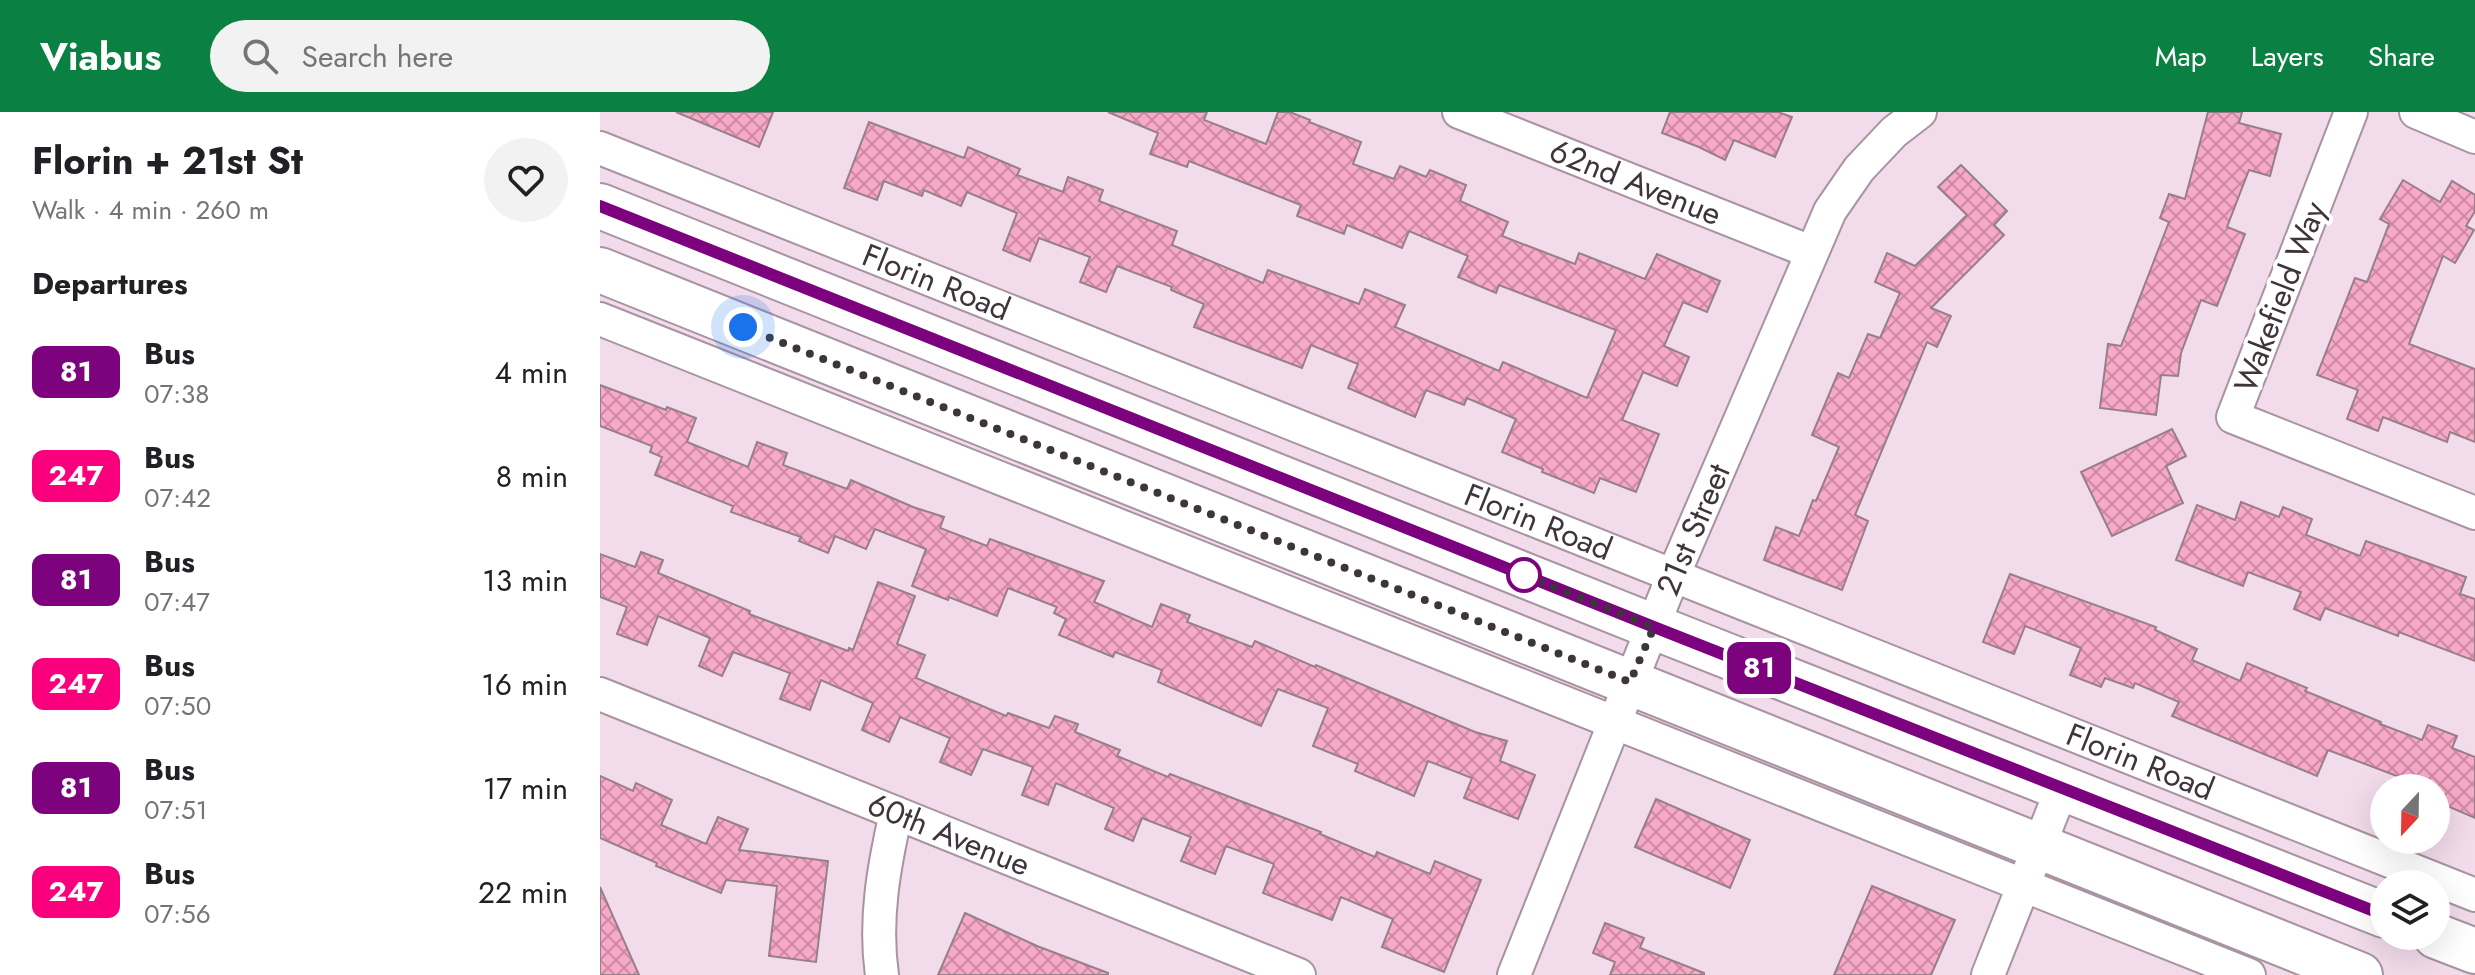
<!DOCTYPE html>
<html lang="en">
<head>
<meta charset="utf-8">
<style>
	:root { --surface:#fff; --page:#f2f2f2; --text:#202124; --muted:#757577; --accent:#0b8043 }
	body { margin:0; font-family:Jost,sans-serif; background:var(--page); color:var(--text); height:100vh; display:flex; flex-direction:column; font-size:30px; white-space:nowrap }
	* { box-sizing:border-box; margin:0 }
	p { font-size:26px; color:var(--muted) }
	.icon { flex:none; width:44px; height:44px; fill:none; stroke:currentColor; stroke-width:2; stroke-linecap:round; stroke-linejoin:round }
	.map { position:relative; flex:1; overflow:hidden }
	.side { display:flex; flex-direction:column; background:var(--surface); width:600px }
	.side>* { flex:none }
	.badge { padding:0 16px; border-radius:12px; font-size:28px; line-height:52px }
	.needle { width:52px; rotate:202deg }
	.fabs { position:absolute; left:1770px; top:662px; display:grid; gap:16px }
	.fabs a { display:grid; place-items:center; width:80px; height:80px; border-radius:50%; background:var(--surface); box-shadow:0 8px 32px #0002; font-size:40px }
	.you { position:absolute; width:40px; height:40px; margin:-20px; border:6px solid #fff; border-radius:50%; background:#1a73e8; box-shadow:0 0 0 12px #1a73e833 }
	.map>.badge { position:absolute; translate:-50% -50%; box-shadow:0 0 0 4px #fff }
	h2 { padding:0 32px; font-size:30px; line-height:72px }
	.round { display:grid; place-items:center; flex:none; width:84px; height:84px; border-radius:42px; background:var(--page) }
	.head { display:flex; align-items:center; justify-content:space-between; height:136px; padding:0 32px }
	h1 { font-size:38px; font-weight:700; line-height:60px }
	ul { padding:0; list-style:none }
	li { display:flex; align-items:center; gap:24px; height:104px; padding:0 32px }
	li div { flex:1 }
	li b { display:block; font-size:30px }
	li em { font-style:normal }
	li .badge { min-width:88px; font-weight:700; text-align:center }
	header { display:flex; align-items:center; gap:48px; box-sizing:border-box; height:112px; padding:0 40px; background:var(--accent); color:#fff }
	header strong { font-size:38px }
	nav { display:flex; gap:44px; margin-inline-start:auto; font-size:28px }
	.search { width:560px; height:72px; background:var(--page); display:flex; align-items:center; gap:20px; box-sizing:border-box; padding:0 28px; border-radius:44px; color:var(--muted); font-size:30px }
	main { display:flex; flex:1; min-height:0 }
	.map>svg:first-child { display:block }
	.building { fill:url(#building-cross-hatch); stroke:#977f87; stroke-width:2 }
	.lines { fill:none; stroke-linecap:round; stroke-linejoin:round }
	.street-casing { stroke:#a793a1; stroke-width:36 }
	.primary-casing { stroke:#a793a1; stroke-width:48 }
	.street { stroke:#fff; stroke-width:32 }
	.primary { stroke:#fff; stroke-width:44 }
	.line-casing { stroke:#fff; stroke-width:18 }
	.line { stroke:#7c027e; stroke-width:12 }
	.walk { stroke:#3e353c; stroke-width:8; stroke-dasharray:0 14.4 }
	.stop-dot { fill:#fff; stroke:#7c027e; stroke-width:4 }
	.labels { text-anchor:middle; stroke-width:8; stroke-linejoin:round; paint-order:stroke }
	.street-label { font-size:32px; fill:#3e353c; stroke:#fff }
</style>
</head>
<body>
<header>
<strong>Viabus</strong>
<div class="search"><svg class="icon" aria-label="search" viewBox="0 0 24 24"><circle cx="10" cy="10" r="6"/><path d="M15 15l6 6"/></svg>Search here</div>
<nav><a>Map</a><a>Layers</a><a>Share</a></nav>
</header>
<main>
<section class="side">
<div class="head"><div><h1>Florin + 21st St</h1><p>Walk · 4 min · 260 m</p></div><a class="round"><svg class="icon" aria-label="heart" viewBox="0 0 24 24"><path d="M12 20l-8-8c-3-5 5-10 8-4 3-6 11-1 8 4z"/></svg></a></div>
<h2>Departures</h2>
<ul>
<li><span class="badge" style="background:#7c027e;color:#fff">81</span><div><b>Bus</b><p>07:38</p></div><em>4 min</em></li>
<li><span class="badge" style="background:#fa007d;color:#fff">247</span><div><b>Bus</b><p>07:42</p></div><em>8 min</em></li>
<li><span class="badge" style="background:#7c027e;color:#fff">81</span><div><b>Bus</b><p>07:47</p></div><em>13 min</em></li>
<li><span class="badge" style="background:#fa007d;color:#fff">247</span><div><b>Bus</b><p>07:50</p></div><em>16 min</em></li>
<li><span class="badge" style="background:#7c027e;color:#fff">81</span><div><b>Bus</b><p>07:51</p></div><em>17 min</em></li>
<li><span class="badge" style="background:#fa007d;color:#fff">247</span><div><b>Bus</b><p>07:56</p></div><em>22 min</em></li>
</ul>
</section>
<div class="map">
<svg width="1875" height="863" viewBox="0 0 1875 863">
	<defs>
		<pattern id="building-cross-hatch" width="8" height="8" patternUnits="userSpaceOnUse" patternTransform="scale(2)"><rect width="8" height="8" fill="#f9a9c8"/><path d="M0 0l8 8M0 8l8-8" fill="none" stroke="#cb8aa4"/></pattern>
	</defs>
	<rect width="100%" height="100%" fill="#f2dbeb"/>
	<g class="building">
		<polygon points="76,0 173,0 159,35"/>
		<polygon points="508,0 607,0 604,8 666,32 678,0 690,0 710,8 709,10 761,30 753,52 794,67 800,54 826,65 830,58 866,73 860,89 908,110 902,124 975,152 979,141 1045,167 1057,142 1120,169 1107,200 1083,190 1064,234 1089,245 1077,274 1043,260 1022,308 1059,322 1036,380 1000,366 994,381 942,360 943,357 902,340 916,307 867,286 864,293 826,278 815,305 748,276 758,252 711,233 702,256 594,215 604,192 571,178 572,175 517,154 506,180 480,170 490,145 439,126 430,149 403,138 417,101 367,80 361,94 324,78 322,84 284,69 277,88 244,76 269,10 364,46 368,35 420,57 417,63 463,80 468,65 503,78 499,89 577,119 572,133 663,171 668,158 759,192 765,177 805,193 795,215 899,259 903,250 987,286 1016,218 899,173 896,181 858,165 868,144 809,119 802,136 747,113 744,122 697,104 701,93 589,49 587,55 550,42 558,21"/>
		<polygon points="1070,0 1178,0 1192,5 1175,45 1134,28 1125,48 1099,35 1062,21"/>
		<polygon points="1608,0 1642,0 1639,11 1681,22 1670,64 1649,58 1627,115 1645,122 1617,194 1601,188 1581,241 1578,264 1561,263 1556,303 1500,296 1508,232 1521,234 1569,110 1560,106 1569,82 1585,87"/>
		<polygon points="1361,53 1407,99 1394,113 1404,123 1331,196 1351,204 1337,235 1327,230 1255,403 1268,409 1242,478 1164,448 1176,415 1199,424 1213,388 1216,389 1239,335 1212,323 1238,261 1249,266 1268,222 1280,226 1300,181 1275,170 1287,141 1315,154 1367,103 1338,75"/>
		<polygon points="1803,68 1840,90 1852,69 1875,83 1875,99 1866,114 1874,118 1855,151 1843,144 1809,232 1875,257 1875,330 1850,320 1847,330 1783,305 1778,319 1747,307 1758,278 1717,263 1755,166 1767,170 1789,112 1780,107"/>
		<polygon points="0,273 66,298 67,295 96,306 87,330 148,355 157,330 187,341 183,353 247,377 251,368 313,395 344,405 340,416 387,434 390,427 504,469 494,490 552,515 561,492 590,503 587,510 652,535 655,529 715,555 716,553 875,620 907,629 900,649 935,663 918,707 864,686 872,666 828,649 814,684 755,659 758,652 713,634 728,596 678,577 661,614 558,570 562,558 515,540 513,545 459,523 466,507 454,501 457,495 408,476 397,504 349,485 348,488 312,474 326,437 275,417 266,437 235,424 228,441 199,429 201,425 131,400 133,394 55,363 62,345 50,340 52,334 0,314"/>
		<polygon points="1572,317 1586,344 1566,354 1583,391 1512,424 1481,360"/>
		<polygon points="1641,390 1679,405 1683,395 1712,407 1706,423 1760,444 1766,429 1866,465 1860,482 1875,487 1875,549 1799,520 1798,524 1725,496 1720,508 1694,497 1701,480 1648,460 1643,474 1576,448 1597,393 1635,408"/>
		<polygon points="41,440 63,448 58,461 150,499 149,502 248,539 249,536 253,538 278,470 315,484 297,532 325,543 316,566 406,604 408,601 449,616 455,604 478,612 475,620 520,638 517,644 568,665 570,662 721,720 720,722 775,745 777,740 830,762 835,749 881,768 844,860 782,835 793,807 741,785 732,808 663,781 674,752 626,734 615,762 581,749 591,725 542,706 533,729 505,717 514,696 456,671 448,693 422,683 433,655 383,637 371,663 340,650 350,626 300,605 289,630 262,618 273,591 221,568 210,598 180,587 190,561 133,540 122,564 99,554 110,526 58,504 47,533 17,522 27,495 0,485 0,442 35,455"/>
		<polygon points="1410,462 1556,515 1555,518 1597,537 1592,548 1640,569 1647,551 1707,576 1705,579 1781,610 1780,612 1822,628 1828,613 1857,624 1852,636 1875,645 1875,706 1836,689 1836,676 1801,676 1805,667 1728,638 1717,664 1572,604 1579,590 1535,571 1533,576 1505,566 1501,575 1470,563 1481,536 1425,514 1414,542 1383,530"/>
		<polygon points="0,664 33,679 36,671 72,688 61,713 106,732 118,705 148,717 139,738 228,749 216,850 169,844 177,774 126,768 121,781 56,754 57,751 0,726"/>
		<polygon points="1056,687 1150,728 1130,776 1035,735"/>
		<polygon points="1272,774 1355,808 1331,863 1234,863"/>
		<polygon points="0,775 39,863 0,863"/>
		<polygon points="365,801 437,834 508,861 508,863 338,863"/>
		<polygon points="1005,811 1044,826 1040,836 1104,861 1104,863 1010,863 1015,850 993,841"/>
	</g>
	<g class="lines">
		<g class="street-casing">
			<g id="street">
				<path id="s1" d="M859,0l352,140"/>
				<polyline points="1751,0 1633,305 1875,401"/>
				<polyline points="1816,0 1875,25"/>
				<path id="s2" d="M0,36l1875,747"/>
				<polyline points="0,207 1649,863"/>
				<path id="s3" d="M0,582l699,281"/>
				<path d="M282,863c-8,-55 2,-109 14,-162"/>
				<path id="s4" d="M914,863l159,-399 157,-365 29,-42 35,-37 26,-20"/>
				<polyline points="1388,863 1462,676"/>
			</g>
		</g>
		<g class="primary-casing">
			<g id="primary">
				<polyline points="0,94 1054,515 1784,803"/>
				<polyline points="0,158 1760,863"/>
				<polyline points="1836,824 1875,839"/>
			</g>
		</g>
		<use href="#street" class="street"/>
		<use href="#primary" class="primary"/>
	</g>
	<g class="lines">
		<g class="line-casing">
			<polyline id="line" points="0,94 1054,515 1784,803"/>
		</g>
		<use href="#line" class="line"/>
		<polyline class="walk" points="143,215 1030,570 1054,515 924,463"/>
	</g>
	<circle class="stop-dot" cx="924" cy="463" r="16"/>
	<g class="labels">
		<g class="street-label">
			<text dy="11" stroke="none"><textPath href="#s1" startOffset="190">62nd Avenue</textPath></text>
			<text dy="11" stroke="none"><textPath href="#s2" startOffset="362">Florin Road</textPath></text>
			<text transform="translate(1680 185) rotate(-69)" y="11">Wakefield Way</text>
			<text dy="11" stroke="none"><textPath href="#s2" startOffset="1010">Florin Road</textPath></text>
			<text dy="11" stroke="none"><textPath href="#s4" startOffset="480">21st Street</textPath></text>
			<text dy="11" stroke="none"><textPath href="#s2" startOffset="1658">Florin Road</textPath></text>
			<text dy="11" stroke="none"><textPath href="#s3" startOffset="376">60th Avenue</textPath></text>
		</g>
	</g>
</svg>
<div class="fabs">
<a><svg class="needle" viewBox="-14 -14 28 28"><path d="M0-13l5 13h-10z" fill="#e53935"/><path d="M0 13l5-13h-10z" fill="#757577"/></svg></a>
<a><svg class="icon" aria-label="layers" viewBox="0 0 24 24"><path d="M12 4l9 5-9 5-9-5zM3 14l9 5 9-5"/></svg></a>
</div>
<div class="you" style="left:143px;top:215px"></div>
<b class="badge" style="left:1159px;top:556px;background:#7c027e;color:#fff">81</b>
</div>
</main>
</body>
</html>
